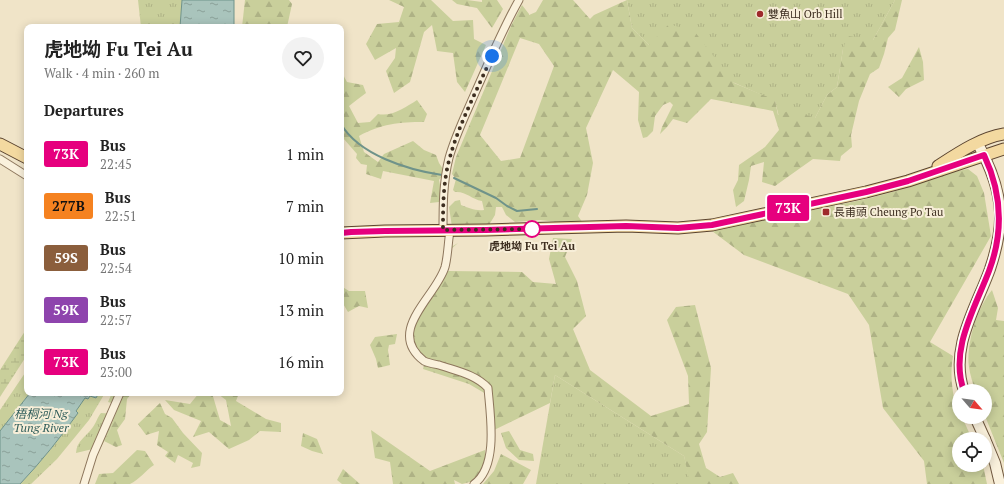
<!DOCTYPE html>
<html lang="en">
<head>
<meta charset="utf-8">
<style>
	:root { --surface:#fff; --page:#f2f2f2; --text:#222; --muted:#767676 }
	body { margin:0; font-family:"PT Serif","Noto Sans SC",serif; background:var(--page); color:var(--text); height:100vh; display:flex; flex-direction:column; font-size:15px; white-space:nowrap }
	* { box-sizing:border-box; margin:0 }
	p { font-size:13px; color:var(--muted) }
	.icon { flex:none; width:22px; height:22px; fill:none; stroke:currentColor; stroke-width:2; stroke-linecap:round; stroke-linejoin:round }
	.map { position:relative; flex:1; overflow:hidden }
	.sheet { position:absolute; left:24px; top:24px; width:320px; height:372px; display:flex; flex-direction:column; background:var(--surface); border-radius:8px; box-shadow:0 2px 10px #0003 }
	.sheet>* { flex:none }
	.badge { padding:0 8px; border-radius:3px; font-size:14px; line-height:26px }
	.needle { width:26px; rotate:118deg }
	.buttons { position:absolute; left:952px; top:384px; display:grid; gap:8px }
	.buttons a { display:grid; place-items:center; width:40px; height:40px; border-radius:50%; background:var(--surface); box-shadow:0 2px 10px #0003; font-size:20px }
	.you { position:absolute; width:20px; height:20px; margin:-10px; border:3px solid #fff; border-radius:50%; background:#1a73e8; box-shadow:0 0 0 6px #1a73e833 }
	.map>.badge { position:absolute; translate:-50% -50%; box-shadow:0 0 0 2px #fff }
	h2 { padding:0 20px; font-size:15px; line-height:36px }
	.round { display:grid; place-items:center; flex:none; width:42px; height:42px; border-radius:21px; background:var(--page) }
	.headline { display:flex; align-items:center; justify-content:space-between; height:68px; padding:0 20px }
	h1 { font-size:19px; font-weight:700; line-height:30px }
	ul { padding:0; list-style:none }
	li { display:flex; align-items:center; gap:12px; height:52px; padding:0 20px }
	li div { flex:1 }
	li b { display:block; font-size:15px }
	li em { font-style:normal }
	li .badge { min-width:44px; font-weight:700; text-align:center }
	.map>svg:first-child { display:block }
	.grass { fill:url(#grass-tufts) }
	.forest { fill:url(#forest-firs); fill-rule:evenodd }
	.wetland { fill:url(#wetland-marsh) }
	.water { fill:url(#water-ripples); stroke:#6f938a }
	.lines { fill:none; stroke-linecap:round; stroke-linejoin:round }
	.stream { stroke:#6f938a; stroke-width:2 }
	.street-casing { stroke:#8d765c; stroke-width:9 }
	.secondary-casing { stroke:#6f573f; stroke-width:12 }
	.primary-casing { stroke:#5b4430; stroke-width:13 }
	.street { stroke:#faf1dc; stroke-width:7 }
	.secondary { stroke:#faf1dc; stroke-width:10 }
	.primary { stroke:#f3d9a0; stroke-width:11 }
	.line-casing { stroke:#fff; stroke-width:9 }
	.line { stroke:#e6007e; stroke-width:6 }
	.walk { stroke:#3d2e20; stroke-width:4; stroke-dasharray:0 7.2 }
	.poi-dot { fill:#9e2a2b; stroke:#f7eed8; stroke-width:1.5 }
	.stop-dot { fill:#fff; stroke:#e6007e; stroke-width:2 }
	.labels { text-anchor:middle; stroke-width:4; stroke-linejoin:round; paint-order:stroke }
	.poi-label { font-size:11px; fill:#3d2e20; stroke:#f7eed8; text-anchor:start }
	.stop-label { font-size:11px; font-weight:bold; fill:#3d2e20; stroke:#f7eed8 }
	.water-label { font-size:12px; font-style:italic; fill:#2f5d5a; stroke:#f7eed8 }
</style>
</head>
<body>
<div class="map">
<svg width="1004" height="484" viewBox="0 0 1004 484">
	<defs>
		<pattern id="grass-tufts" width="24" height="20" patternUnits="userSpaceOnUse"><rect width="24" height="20" fill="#c9cf9b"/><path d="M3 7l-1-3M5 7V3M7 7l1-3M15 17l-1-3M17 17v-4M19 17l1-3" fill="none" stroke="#aeb285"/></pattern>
		<pattern id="forest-firs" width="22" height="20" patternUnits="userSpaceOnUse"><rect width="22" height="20" fill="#c9cf9b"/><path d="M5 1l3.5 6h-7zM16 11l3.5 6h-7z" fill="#aeb285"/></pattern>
		<pattern id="wetland-marsh" width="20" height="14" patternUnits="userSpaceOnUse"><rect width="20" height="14" fill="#c9cf9b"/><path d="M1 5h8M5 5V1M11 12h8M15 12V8" fill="none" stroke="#aeb285"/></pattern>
		<pattern id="water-ripples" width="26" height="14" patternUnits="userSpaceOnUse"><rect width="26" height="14" fill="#a9c4bc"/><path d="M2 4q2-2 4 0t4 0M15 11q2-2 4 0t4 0" fill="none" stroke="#8ba098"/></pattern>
	</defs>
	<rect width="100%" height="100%" fill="#f0e4c8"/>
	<g class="grass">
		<polygon points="138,0 182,0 180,27 141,27"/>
		<polygon points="627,0 895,0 873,40 843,49 837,87 827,95 815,118 779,117 775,101 649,45 632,28"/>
		<polygon points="27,370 27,393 30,393 0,431 0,410"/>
		<polygon points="555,375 684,456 691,484 536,484"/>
		<path d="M99,393h6l-16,27 -32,39 -26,25h-11c21,-22 40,-46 58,-71l-2,-2 9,-14 5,-1 6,2z"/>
		<path d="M101,413l14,1 -5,16 -9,17 -25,6c1,-13 10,-16 17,-26 3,-4 4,-9 8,-14z"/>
	</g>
	<g class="forest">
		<polygon points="245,0 289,0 292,4 287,27 242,27"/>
		<polygon points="389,0 431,0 453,21 473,20 474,39 486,45 465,92 457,82 453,53 437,51 432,25 424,32 410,82 394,93 386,71 395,58 396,48 375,60 366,44 377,24 399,22 404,7"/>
		<polygon points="452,0 467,0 482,2 482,0 497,0 503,9 492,28 477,8 457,4"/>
		<path d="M543,0h30l17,19 4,-4 33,-15 5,28 17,17 20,-21 26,8 39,51 41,17 3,15 13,-5 24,8 12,-23 10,-8 6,-38 5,-13 25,4 22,-40h7l-7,30 -7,8 -4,16 -5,14 -9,6 -11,27 -8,34 1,12 -11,9 -1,5 -27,-2 -38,27 -13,-4 2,-20 -13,4 -2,14 -5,21 -8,6 -3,-17 5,-10 1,-15 26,-18 14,-17 -6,-19 -62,-12 -24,24 -14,-4 -6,8 -7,7 2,-7 11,-22 -3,-3 -7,3 -8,11 -2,15 -6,6 -4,1 -5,-18 1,-28 -26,-22 -27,58 7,35 -6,32 -9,21 5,7h-19l-24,-3 -25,2 -9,-7 -4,-8h-6l-1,8 -6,10 -37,2 -3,-20 6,-6 5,-1 1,5c8,3 14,6 23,5l-2,-9c-11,-2 -16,-10 -27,-9l-2,-2 3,-11 -4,-5 4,-17 55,-131 11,-21 7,9v1l7,-3zM520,38l19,6 15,22 -34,92 -19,3 -21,-26z"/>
		<polygon points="919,47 923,62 924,80 906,89 899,97 888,87 902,78"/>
		<path d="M341,56v15l6,11 16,3 3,8 -8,6 -9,7 9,17 12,-1 8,-8c14,3 28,-7 39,-14l10,14 -3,8c-25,0 -43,2 -65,14l5,16 14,10 6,-8 29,-13 11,9 12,5 3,8 6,9 -6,8 3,14 -3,8 -9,1 4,-22 -51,-10 -2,8 -15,-5 1,-9 -6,-1 -5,-6 1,-4 -14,-16 -2,1z"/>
		<path d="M968,169l9,7 7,17 7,43 -61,106 23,14c-2,12 -2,23 0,36 1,9 6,16 6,25h3l10,22h-13v26h24l4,19h-60l-3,-23 -41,-53 -14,-83 -21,-31 -104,-39 -32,-24 159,-33 28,-8 33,-14z"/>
		<polygon points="553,238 572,239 565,257 577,281 586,316 573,329 590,370 651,416 689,404 688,376 667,320 676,307 695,305 711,368 707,432 699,444 706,468 720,477 733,473 739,484 690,484 684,456 555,375 550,403 490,432 486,394 469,384 423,369 425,361 410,342 414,318 446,268 448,249 458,243 450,250 448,271 522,272 533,282 556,284 549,259"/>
		<polygon points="341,286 349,291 365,291 368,308 359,306 348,312 342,302 341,303"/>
		<path d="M992,290l6,18 -2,12 8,1v142l-19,-47v-25h-10c-2,-8 -5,-16 -6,-24 -3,-24 8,-59 23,-77z"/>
		<polygon points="397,334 395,344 389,345 388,350 390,365 378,368 376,359 370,345 375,337"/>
		<polygon points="112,393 132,393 127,399 125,419 117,430 122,445 116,447 104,441 110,430 118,405 108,402"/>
		<polygon points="199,393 212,393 220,420 231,426 226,400 218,394 221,393 239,393 236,401 266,419 281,423 281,432 260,431 249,440 229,449 209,432 193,437 201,421 174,410 165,400 190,404"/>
		<polygon points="160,403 165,414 172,418 183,433 202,453 200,466 191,468 193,463 178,455 175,463 165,456 168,452 157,445 159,431 146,435 138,424"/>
		<polygon points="371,430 430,471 485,450 485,478 462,484 454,480 455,484 393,484 390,462 375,458"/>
		<polygon points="509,431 520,450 533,454 534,461 519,460 506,448 501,433"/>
		<polygon points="303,433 317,439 323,454 312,451 301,446"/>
		<path d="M137,450l8,1 9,14c-8,5 -15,15 -24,19h-35l4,-10 14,-1z"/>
		<polygon points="501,454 531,470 523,484 483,484 494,471"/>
		<polygon points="343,469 360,484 342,484 337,480"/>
	</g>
	<polygon class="wetland" points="27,328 27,355 0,397 0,370"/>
	<g class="water">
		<polygon points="182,0 234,0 234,27 180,27"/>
		<path d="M30,393h69l-3,5 -6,-2 -2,3 -3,-1 -9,13 2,2c-18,25 -37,49 -58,71h-20v-53z"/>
	</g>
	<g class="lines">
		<g class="stream">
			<path d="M341,124c18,31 67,46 101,51"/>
			<polyline points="454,178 496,198 507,206 517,211 537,209"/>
		</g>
		<g class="street-casing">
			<g id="street">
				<polyline points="0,159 27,176"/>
				<path d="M443,231c0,-25 0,-49 6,-73 6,-22 17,-44 26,-65 14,-31 27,-63 44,-93"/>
				<path d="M450,231c-2,11 -2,25 -5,36 -9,30 -60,64 -21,94 4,2 10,3 15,4 17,6 36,9 49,23 2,26 11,78 -14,96"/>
				<polyline points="84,484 93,455 120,393"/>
			</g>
		</g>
		<g class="secondary-casing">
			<g id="secondary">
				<path d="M964,391c-15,-43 12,-83 26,-122 6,-18 11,-38 10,-57 -1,-24 -11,-48 -22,-68"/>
				<polyline points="975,417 985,439"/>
				<polyline points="985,439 995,463 1000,484"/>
			</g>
		</g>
		<g class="primary-casing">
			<g id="primary">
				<polyline points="0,144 27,158"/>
				<path d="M938,166c20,-13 42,-28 66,-32"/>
				<polyline points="341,233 385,231 486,230 626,226 678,228 712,225 866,192 908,181 1004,149"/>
			</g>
		</g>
		<use href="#street" class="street"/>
		<use href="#secondary" class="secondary"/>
		<use href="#primary" class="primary"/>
	</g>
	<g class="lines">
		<g class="line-casing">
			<path id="line" d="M341,233l10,-1 34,-1 101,-1 140,-4 52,2 34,-3 154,-33 42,-11 76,-26c18,38 20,76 5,116 -14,37 -40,79 -25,120"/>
		</g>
		<use href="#line" class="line"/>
		<path class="walk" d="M492,56c-14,32 -33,68 -42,101 -7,24 -7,49 -7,73l89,-1"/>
	</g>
	<g class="poi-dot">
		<circle cx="760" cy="14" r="4"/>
		<rect x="822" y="208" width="8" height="8" rx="2"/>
	</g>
	<circle class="stop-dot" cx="532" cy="229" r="8"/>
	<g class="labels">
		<g class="poi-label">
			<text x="768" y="18">雙魚山 Orb Hill</text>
			<text x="834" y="216">長甫頭 Cheung Po Tau</text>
		</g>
		<g class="stop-label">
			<text x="532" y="250">虎地坳 Fu Tei Au</text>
		</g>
		<g class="water-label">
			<text x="41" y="418">梧桐河 Ng<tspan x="41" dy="14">Tung River</tspan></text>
		</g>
	</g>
</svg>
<div class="buttons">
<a><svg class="needle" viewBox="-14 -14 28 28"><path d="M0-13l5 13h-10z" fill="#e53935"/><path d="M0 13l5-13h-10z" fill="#767676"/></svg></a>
<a><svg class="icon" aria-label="locate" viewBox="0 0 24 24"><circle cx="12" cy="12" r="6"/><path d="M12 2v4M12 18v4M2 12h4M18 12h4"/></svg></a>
</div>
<div class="you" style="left:492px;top:56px"></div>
<b class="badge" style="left:788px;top:208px;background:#e6007e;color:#fff">73K</b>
<section class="sheet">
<div class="headline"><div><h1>虎地坳 Fu Tei Au</h1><p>Walk · 4 min · 260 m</p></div><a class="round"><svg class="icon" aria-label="heart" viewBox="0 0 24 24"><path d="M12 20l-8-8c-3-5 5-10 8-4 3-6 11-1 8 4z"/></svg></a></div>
<h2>Departures</h2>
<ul>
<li><span class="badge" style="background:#e6007e;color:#fff">73K</span><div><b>Bus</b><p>22:45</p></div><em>1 min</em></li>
<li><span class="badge" style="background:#f58220;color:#111">277B</span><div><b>Bus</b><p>22:51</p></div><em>7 min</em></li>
<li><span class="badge" style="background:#8b5e3c;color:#fff">59S</span><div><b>Bus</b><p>22:54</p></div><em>10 min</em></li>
<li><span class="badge" style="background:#8e44ad;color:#fff">59K</span><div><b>Bus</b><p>22:57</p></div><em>13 min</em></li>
<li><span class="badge" style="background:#e6007e;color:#fff">73K</span><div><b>Bus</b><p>23:00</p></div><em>16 min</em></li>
</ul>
</section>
</div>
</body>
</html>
